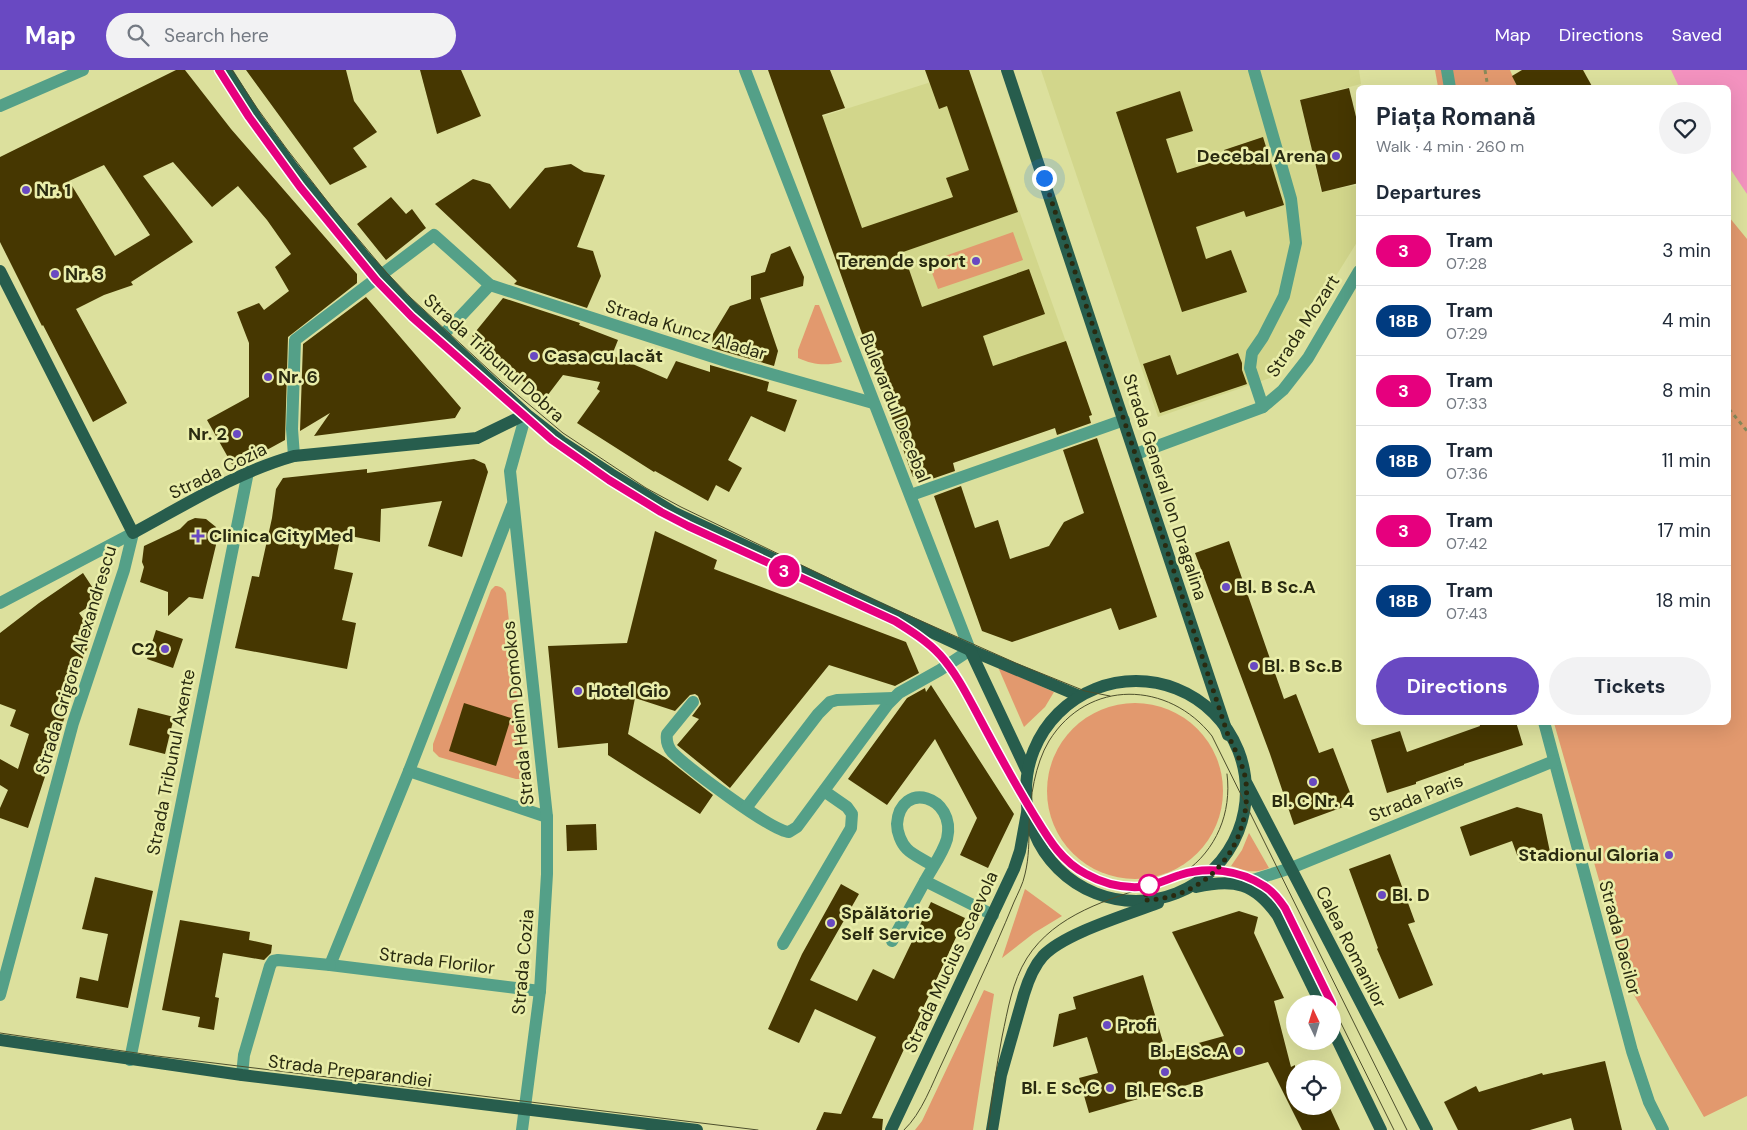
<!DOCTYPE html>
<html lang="en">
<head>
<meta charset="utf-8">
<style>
	:root { --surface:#fff; --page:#f2f2f3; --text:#1f2937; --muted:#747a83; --line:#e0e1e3; --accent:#6949c2 }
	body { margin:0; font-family:"DM Sans",sans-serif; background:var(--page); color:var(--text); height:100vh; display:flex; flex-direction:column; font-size:19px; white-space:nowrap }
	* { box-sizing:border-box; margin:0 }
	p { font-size:16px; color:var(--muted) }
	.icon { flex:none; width:28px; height:28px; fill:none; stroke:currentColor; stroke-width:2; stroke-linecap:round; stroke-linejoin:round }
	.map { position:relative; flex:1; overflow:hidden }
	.details { position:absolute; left:1356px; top:15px; width:375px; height:640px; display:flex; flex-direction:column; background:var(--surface); border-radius:8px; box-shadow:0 5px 20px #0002 }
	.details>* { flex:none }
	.badge { padding:0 10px; border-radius:16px; font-size:18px; line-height:32px }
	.needle { width:32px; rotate:356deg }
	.controls { position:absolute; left:1286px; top:925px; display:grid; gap:10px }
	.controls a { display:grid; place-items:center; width:55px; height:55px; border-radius:50%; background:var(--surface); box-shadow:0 5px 20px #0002; font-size:25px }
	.you { position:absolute; width:25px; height:25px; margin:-12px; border:4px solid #fff; border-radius:50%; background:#1a73e8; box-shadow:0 0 0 8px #1a73e833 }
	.map>.badge { position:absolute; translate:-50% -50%; box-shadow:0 0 0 2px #fff }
	h2 { padding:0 20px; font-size:19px; line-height:45px }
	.round { display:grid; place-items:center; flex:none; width:52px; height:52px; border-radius:26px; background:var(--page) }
	.summary { display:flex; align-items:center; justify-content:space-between; height:85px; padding:0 20px }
	h1 { font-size:24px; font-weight:700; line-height:38px }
	.cta { display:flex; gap:10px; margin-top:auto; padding:10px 20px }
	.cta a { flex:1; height:58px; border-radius:30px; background:var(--accent); color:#fff; font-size:20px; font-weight:700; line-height:58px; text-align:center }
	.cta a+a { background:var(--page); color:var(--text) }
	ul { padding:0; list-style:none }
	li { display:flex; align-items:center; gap:15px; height:70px; padding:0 20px; border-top:1px solid var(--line) }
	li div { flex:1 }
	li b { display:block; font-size:19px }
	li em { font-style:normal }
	li .badge { min-width:55px; font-weight:700; text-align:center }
	header { display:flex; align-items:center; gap:30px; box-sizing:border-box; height:70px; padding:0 25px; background:var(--accent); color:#fff }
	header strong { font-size:24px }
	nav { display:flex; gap:28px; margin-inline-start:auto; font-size:18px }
	.search { width:350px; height:45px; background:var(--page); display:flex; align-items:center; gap:12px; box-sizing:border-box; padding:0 18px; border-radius:28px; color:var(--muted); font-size:19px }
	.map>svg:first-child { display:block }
	.built { fill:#d2d68b }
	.green { fill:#e2996e }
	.water { fill:#f392bf }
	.building { fill:#463701; fill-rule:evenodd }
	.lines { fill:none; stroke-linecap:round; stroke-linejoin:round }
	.path { stroke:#878a5a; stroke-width:3; stroke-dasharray:4 4; stroke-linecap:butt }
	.minor { stroke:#54a088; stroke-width:12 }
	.major { stroke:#275d4d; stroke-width:12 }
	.tram { stroke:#4d4f2c; stroke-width:1 }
	.line-casing { stroke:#fff; stroke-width:11 }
	.line { stroke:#e6007e; stroke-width:8 }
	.walk { stroke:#292a10; stroke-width:5; stroke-dasharray:0 9 }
	.poi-dot { fill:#6949c2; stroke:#e9eda9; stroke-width:2 }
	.stop-dot { fill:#fff; stroke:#e6007e; stroke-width:2.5 }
	.labels { text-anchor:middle; stroke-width:5; stroke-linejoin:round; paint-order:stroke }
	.poi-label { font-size:18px; font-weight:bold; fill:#292a10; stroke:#e9eda9; text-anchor:start }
	.street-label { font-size:18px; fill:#292a10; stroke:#e9eda9 }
</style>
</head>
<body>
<header>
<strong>Map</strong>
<div class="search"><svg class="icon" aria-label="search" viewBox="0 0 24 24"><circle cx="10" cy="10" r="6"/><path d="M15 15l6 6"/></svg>Search here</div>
<nav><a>Map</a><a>Directions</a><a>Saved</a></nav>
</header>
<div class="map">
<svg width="1747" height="1060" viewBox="0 0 1747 1060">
	<rect width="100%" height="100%" fill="#dce09d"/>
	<g class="built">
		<polygon points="969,0 1092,345 913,407 789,57"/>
		<polygon points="1041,0 1359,0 1361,14 1300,30 1321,121 1359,115 1359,169 1273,307 1158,347"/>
	</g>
	<g class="green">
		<polygon points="1435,0 1510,0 1517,17 1438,17"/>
		<polygon points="1729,147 1747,169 1747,1026 1704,1047 1630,918 1554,653 1729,652"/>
		<polygon points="1013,162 1023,190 938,219 928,192"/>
		<path d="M815,235h4l23,57c-17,4 -28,3 -44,-4v-8z"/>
		<path d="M495,516c6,0 8,2 11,7l19,179 -3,7h-6l-77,-22 -6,-6v-7l58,-154z"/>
		<polygon points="998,597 1054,622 1045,637 1024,657"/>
		<circle cx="1135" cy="721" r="88"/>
		<path d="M1249,763l20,35c-15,6 -23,3 -38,-2l11,-16z"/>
		<polygon points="1025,819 1062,846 1034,863 1002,888"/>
		<polygon points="984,920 994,924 973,1060 915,1060 922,1051"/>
	</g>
	<polygon class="water" points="1671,0 1747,0 1747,124 1729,97 1729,18 1679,17"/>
	<g class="building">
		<path d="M176,0h9l46,59 126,145v9l-69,54 -3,103 -51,28 -27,-48 42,-23v-54l-12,-31 22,-9 5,7 25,-19 -14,-24 16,-13 -24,-34 -29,-34 -26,21 -39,-45 -30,14 50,66 -62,40 2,3 -29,10 -28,14 51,94 -34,19 -50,-97 -1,1 -42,-84v-85zM104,95l46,70 -35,21 -46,-75z"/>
		<polygon points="246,0 346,0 354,31 377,62 353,78 367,97 330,115"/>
		<polygon points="420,0 461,0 481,46 437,64"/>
		<polygon points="768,0 830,0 845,38 822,45 862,158 953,127 946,108 969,100 947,36 939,39 925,0 969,0 1018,142 903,182 922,237 1029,199 1045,244 983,266 993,296 1066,271 1092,345 1089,346 1091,353 1057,365 1055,358 953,393 955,401 929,410 926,403 913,407"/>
		<polygon points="1522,0 1583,0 1593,18 1518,18 1512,6"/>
		<polygon points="1349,18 1359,59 1359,113 1322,122 1300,30"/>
		<polygon points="1180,21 1193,61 1166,69 1177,103 1226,88 1224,80 1263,67 1284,135 1246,147 1244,141 1196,157 1206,189 1231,180 1247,222 1182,242 1116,42"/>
		<polygon points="571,94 584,102 605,105 577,177 593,181 601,206 587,238 514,214 517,211 435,134 473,109 490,114 510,139 545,98"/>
		<polygon points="391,127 406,144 412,139 426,158 386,190 357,154"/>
		<polygon points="790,176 804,207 803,216 760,228 778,281 774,296 712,278 713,264 730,236 751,229 751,206 765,202 771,184"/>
		<polygon points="366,227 461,338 455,348 314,366 330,343 300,361 303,274"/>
		<polygon points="503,228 580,253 579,255 618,270 612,285 667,309 676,291 710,302 710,295 769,312 767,321 797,330 785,362 751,346 728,390 742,398 729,422 716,415 708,431 655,401 654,402 577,353 600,321 597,319 600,312 563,305 544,330 472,266"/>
		<polygon points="1238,283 1242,293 1242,300 1247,314 1160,343 1143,294 1170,285 1177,305"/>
		<polygon points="1097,368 1157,547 1119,560 1111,538 1012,572 982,561 934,426 961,416 975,458 998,450 1010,489 1049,476 1064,452 1084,443 1063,380"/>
		<polygon points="474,389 485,394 488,402 462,487 428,476 442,431 381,439 380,472 341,464 334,499 353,503 342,550 356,553 347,599 235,578 252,506 259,507 272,448 276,419 283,408 367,399 367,403"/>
		<polygon points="195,448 206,449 216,457 217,462 216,475 203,529 189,527 168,546 168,522 140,512 144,497 142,492 144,476 180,459 188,451"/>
		<polygon points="655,461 717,490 714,499 906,572 919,603 895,616 829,595 730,718 677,675 699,649 692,646 701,634 698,626 695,624 690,625 675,641 635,628 628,664 666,688 713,725 700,744 608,685 608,673 558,678 548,576 627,573"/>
		<polygon points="1229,471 1284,629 1296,624 1319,683 1333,678 1354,733 1294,755 1270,684 1195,483"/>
		<polygon points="83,503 100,529 79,543 89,557 83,571 89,575 61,634 68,637 28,758 0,748 0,738 8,720 0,715 0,689 18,699 29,664 10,656 16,640 0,634 0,563 39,533"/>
		<polygon points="156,560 183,569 173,598 147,589"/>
		<polygon points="931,615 1014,744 988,798 960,785 977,748 935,669 887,735 848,709 907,628 925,618 926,622"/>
		<polygon points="464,633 511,648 496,696 449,681"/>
		<polygon points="138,638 174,647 165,684 129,675"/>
		<polygon points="1479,652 1516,652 1523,675 1464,694 1464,695 1416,712 1416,714 1387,723 1371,670 1400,661 1407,682 1480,656"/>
		<polygon points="1517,737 1542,744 1550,782 1520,793 1512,771 1470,786 1460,757"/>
		<polygon points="596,754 597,780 567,781 566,755"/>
		<polygon points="1390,784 1415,852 1408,854 1433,915 1399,929 1377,879 1378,878 1349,799"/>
		<polygon points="95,807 153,821 128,938 76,928 80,907 98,911 108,864 82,859"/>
		<polygon points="841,814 859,824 810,910 857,931 873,899 894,909 931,832 965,848 872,1048 883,1049 882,1060 816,1060 824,1042 841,1044 876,967 815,939 799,973 768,959 802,884"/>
		<polygon points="1239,841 1258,847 1254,863 1284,928 1274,931 1291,997 1295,995 1295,1036 1329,1036 1340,1060 1302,1060 1268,992 1089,1043 1079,1008 1098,1003 1087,967 1053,977 1059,944 1076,939 1073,927 1143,905 1166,982 1224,966 1172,862"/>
		<polygon points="180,850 250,862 249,870 272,875 271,883 264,890 223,883 215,927 219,928 214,960 198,957 200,947 162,940"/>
		<polygon points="1605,991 1622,1060 1574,1060 1571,1048 1530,1060 1458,1060 1444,1032 1476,1016 1479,1022 1542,1003 1543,1005"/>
	</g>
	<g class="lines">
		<g class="path">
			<polyline points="1485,0 1488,18"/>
			<polyline points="1729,339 1747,361"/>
		</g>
		<g class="minor">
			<polyline points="1254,0 1291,129 1296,173 1284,226 1263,267 1252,283 1250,298 1263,337"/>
			<polyline points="1447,0 1450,18"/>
			<polyline points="0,36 83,0"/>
			<polyline points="443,265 490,215"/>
			<polyline points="1136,384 1263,337 1283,320 1308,288 1359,201"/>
			<polyline points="294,386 292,359 295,270 434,165 490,215 732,293 873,333"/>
			<polyline points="911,425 1124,350"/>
			<polyline points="512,436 409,701 547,747"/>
			<polyline points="0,533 133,463"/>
			<path d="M693,632l-26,32c-1,7 0,12 5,18 15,15 99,79 117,80l8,-5 91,-123 11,-11 41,-23 30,-20 -225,-580"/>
			<polyline points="1544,652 1632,981 1649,1032 1663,1060"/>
			<polyline points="409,701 330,895 540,921"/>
			<polyline points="746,738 818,644 830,632 837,630 893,628"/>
			<path d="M933,796c-8,-6 -19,-10 -26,-17 -6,-6 -10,-17 -10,-25 3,-45 60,-28 50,15 -4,14 -15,29 -22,42l68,34"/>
			<polyline points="1234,812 1253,810 1291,798 1554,691"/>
			<polyline points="892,871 925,811"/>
			<polyline points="783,874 851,758 852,744 847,737 824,721"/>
			<polyline points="0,925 73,653 124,500 133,463"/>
			<polyline points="130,990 248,402"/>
			<polyline points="242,1005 244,985 270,896 273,891 278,890 330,895"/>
			<polyline points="522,1060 540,921 547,804 547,747 510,401 526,344"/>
		</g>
		<g class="major">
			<polyline points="226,0 257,49 293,98 364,186 404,230 526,344 562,372 611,404 675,443 970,580 1077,625"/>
			<polyline points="1007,0 1228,665"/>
			<path d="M0,201l133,262c52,-28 104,-61 161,-77l183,-18 49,-24"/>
			<polyline points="970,580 1026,699"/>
			<circle cx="1136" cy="721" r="110"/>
			<polyline points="1247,714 1427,1060"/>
			<path d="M1196,817c38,-9 59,-4 82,29l43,88"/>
			<polyline points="1332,959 1381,1060"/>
			<polyline points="0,970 242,1005 697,1060"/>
			<polyline points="891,1060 1014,799 1020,781 1028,737"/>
			<path d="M992,1060l9,-55 23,-81c4,-13 10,-28 19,-38 22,-23 84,-41 115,-53"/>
		</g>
		<g class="tram">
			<path d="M219,0l30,47 51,70 76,93 36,37 140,123 26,19 57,37 53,30 207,95c24,14 42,30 59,52 27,48 52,96 81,143 10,16 19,34 33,46 25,20 55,27 86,23"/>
			<polyline points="232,0 257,38 286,78 334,140 386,202 411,228 501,311 563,363 646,418 681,437 874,530 1018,594 1085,621 1110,626"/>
			<path d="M1185,802c31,-22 47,-59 42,-98"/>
			<polyline points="1332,935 1394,1060"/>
			<polyline points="0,963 157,986 758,1060"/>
			<path d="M904,1060c18,-17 28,-46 39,-69 12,-26 24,-52 36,-79 12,-26 24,-53 35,-80 4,-9 9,-18 11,-28 4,-16 4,-33 4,-49 1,-27 6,-61 20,-84 39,-63 120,-60 163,-5l195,394"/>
			<path d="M988,1060c4,-31 8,-62 14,-93 6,-28 10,-55 25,-79 28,-44 82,-59 129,-74 19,-6 37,-15 58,-14 31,2 52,14 71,37l47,97"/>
		</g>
	</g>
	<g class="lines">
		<g class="line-casing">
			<path id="line" d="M219,0l30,47 51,70 76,93 36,37 140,123 57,40 52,32 27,14 207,95c16,10 32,20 45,34 17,19 28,42 40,64 17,32 35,65 54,96 14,23 27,46 52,59 16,9 36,14 54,13 15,-1 27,-8 40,-12 27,-9 60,-5 84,11 9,5 15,13 21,22l47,96"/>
		</g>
		<use href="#line" class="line"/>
		<path class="walk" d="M1044,108l184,557c7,15 16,31 18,47 6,63 -38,117 -102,118l5,-15"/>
	</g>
	<g class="poi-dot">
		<circle cx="1336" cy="86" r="5"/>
		<circle cx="26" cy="120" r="5"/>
		<circle cx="976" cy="191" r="5"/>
		<circle cx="55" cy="204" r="5"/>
		<circle cx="534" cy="286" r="5"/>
		<circle cx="268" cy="307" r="5"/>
		<circle cx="237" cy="364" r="5"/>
		<path d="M195.5 458.5h5v5h5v5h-5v5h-5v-5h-5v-5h5z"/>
		<circle cx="1226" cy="517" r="5"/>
		<circle cx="165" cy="579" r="5"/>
		<circle cx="1254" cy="596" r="5"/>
		<circle cx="578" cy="621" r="5"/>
		<circle cx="1313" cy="712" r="5"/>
		<circle cx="1669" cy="785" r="5"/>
		<circle cx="1382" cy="825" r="5"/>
		<circle cx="831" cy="853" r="5"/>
		<circle cx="1107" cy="955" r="5"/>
		<circle cx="1239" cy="981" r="5"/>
		<circle cx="1165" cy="1002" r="5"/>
		<circle cx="1110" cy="1018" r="5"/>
	</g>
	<circle class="stop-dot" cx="1149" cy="815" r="10"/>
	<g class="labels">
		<g class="poi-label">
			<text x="1326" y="92" text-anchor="end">Decebal Arena</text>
			<text x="36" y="126">Nr. 1</text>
			<text x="966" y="197" text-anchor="end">Teren de sport</text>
			<text x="65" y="210">Nr. 3</text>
			<text x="544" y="292">Casa cu lacăt</text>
			<text x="278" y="313">Nr. 6</text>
			<text x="227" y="370" text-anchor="end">Nr. 2</text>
			<text x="209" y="472">Clinica City Med</text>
			<text x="1236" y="523">Bl. B Sc.A</text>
			<text x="155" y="585" text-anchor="end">C2</text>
			<text x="1264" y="602">Bl. B Sc.B</text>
			<text x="588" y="627">Hotel Gio</text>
			<text x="1313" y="737" text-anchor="middle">Bl. C Nr. 4</text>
			<text x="1659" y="791" text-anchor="end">Stadionul Gloria</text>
			<text x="1392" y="831">Bl. D</text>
			<text x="841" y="849">Spălătorie<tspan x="841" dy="21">Self Service</tspan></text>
			<text x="1117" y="961">Profi</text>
			<text x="1229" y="987" text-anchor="end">Bl. E Sc.A</text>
			<text x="1100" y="1024" text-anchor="end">Bl. E Sc.C</text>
			<text x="1165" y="1027" text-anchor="middle">Bl. E Sc.B</text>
		</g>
		<g class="street-label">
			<text transform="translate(1303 256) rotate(-57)" y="6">Strada Mozart</text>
			<text transform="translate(686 260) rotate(17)" y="6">Strada Kuncz Aladar</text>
			<text transform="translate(494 288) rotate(42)" y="6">Strada Tribunul Dobra</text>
			<text transform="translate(895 338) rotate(68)" y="6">Bulevardul Decebal</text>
			<text transform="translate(218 401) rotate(-26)" y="6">Strada Cozia</text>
			<text transform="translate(1165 417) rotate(72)" y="6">Strada General Ion Dragalina</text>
			<text transform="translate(76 590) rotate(-73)" y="6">Strada Grigore Alexandrescu</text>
			<text transform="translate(518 643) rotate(-96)" y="6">Strada Heim Domokos</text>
			<text transform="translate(171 692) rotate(-79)" y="6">Strada Tribunul Axente</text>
			<text transform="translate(1416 728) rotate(-22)" y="6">Strada Paris</text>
			<text transform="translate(1620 868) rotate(75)" y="6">Strada Dacilor</text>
			<text transform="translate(1351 877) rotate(63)" y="6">Calea Romanilor</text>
			<text transform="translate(437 891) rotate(7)" y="6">Strada Florilor</text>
			<text transform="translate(523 892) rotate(-85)" y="6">Strada Cozia</text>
			<text transform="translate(951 892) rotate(-65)" y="6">Strada Mucius Scaevola</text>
			<text transform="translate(350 1001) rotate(7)" y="6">Strada Preparandiei</text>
		</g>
	</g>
</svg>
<div class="controls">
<a><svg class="needle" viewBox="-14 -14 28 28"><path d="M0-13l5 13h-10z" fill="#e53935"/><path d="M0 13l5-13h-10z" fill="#747a83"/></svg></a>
<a><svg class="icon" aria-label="locate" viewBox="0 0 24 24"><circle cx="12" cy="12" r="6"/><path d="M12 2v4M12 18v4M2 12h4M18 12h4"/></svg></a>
</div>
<div class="you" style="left:1044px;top:108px"></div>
<b class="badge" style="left:784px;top:501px;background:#e6007e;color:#fff">3</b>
<section class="details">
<div class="summary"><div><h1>Piața Romană</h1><p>Walk · 4 min · 260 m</p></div><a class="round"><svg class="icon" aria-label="heart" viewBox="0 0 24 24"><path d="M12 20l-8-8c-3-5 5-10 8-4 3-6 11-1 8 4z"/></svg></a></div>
<h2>Departures</h2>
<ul>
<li><span class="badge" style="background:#e6007e;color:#fff">3</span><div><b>Tram</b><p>07:28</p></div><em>3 min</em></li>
<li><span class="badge" style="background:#003b80;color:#fff">18B</span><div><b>Tram</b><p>07:29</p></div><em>4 min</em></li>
<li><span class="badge" style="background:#e6007e;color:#fff">3</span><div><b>Tram</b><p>07:33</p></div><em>8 min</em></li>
<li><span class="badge" style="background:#003b80;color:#fff">18B</span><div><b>Tram</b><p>07:36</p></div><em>11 min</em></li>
<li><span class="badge" style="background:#e6007e;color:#fff">3</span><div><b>Tram</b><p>07:42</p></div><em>17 min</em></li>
<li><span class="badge" style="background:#003b80;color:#fff">18B</span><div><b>Tram</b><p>07:43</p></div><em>18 min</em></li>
</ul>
<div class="cta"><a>Directions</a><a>Tickets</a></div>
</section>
</div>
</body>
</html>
